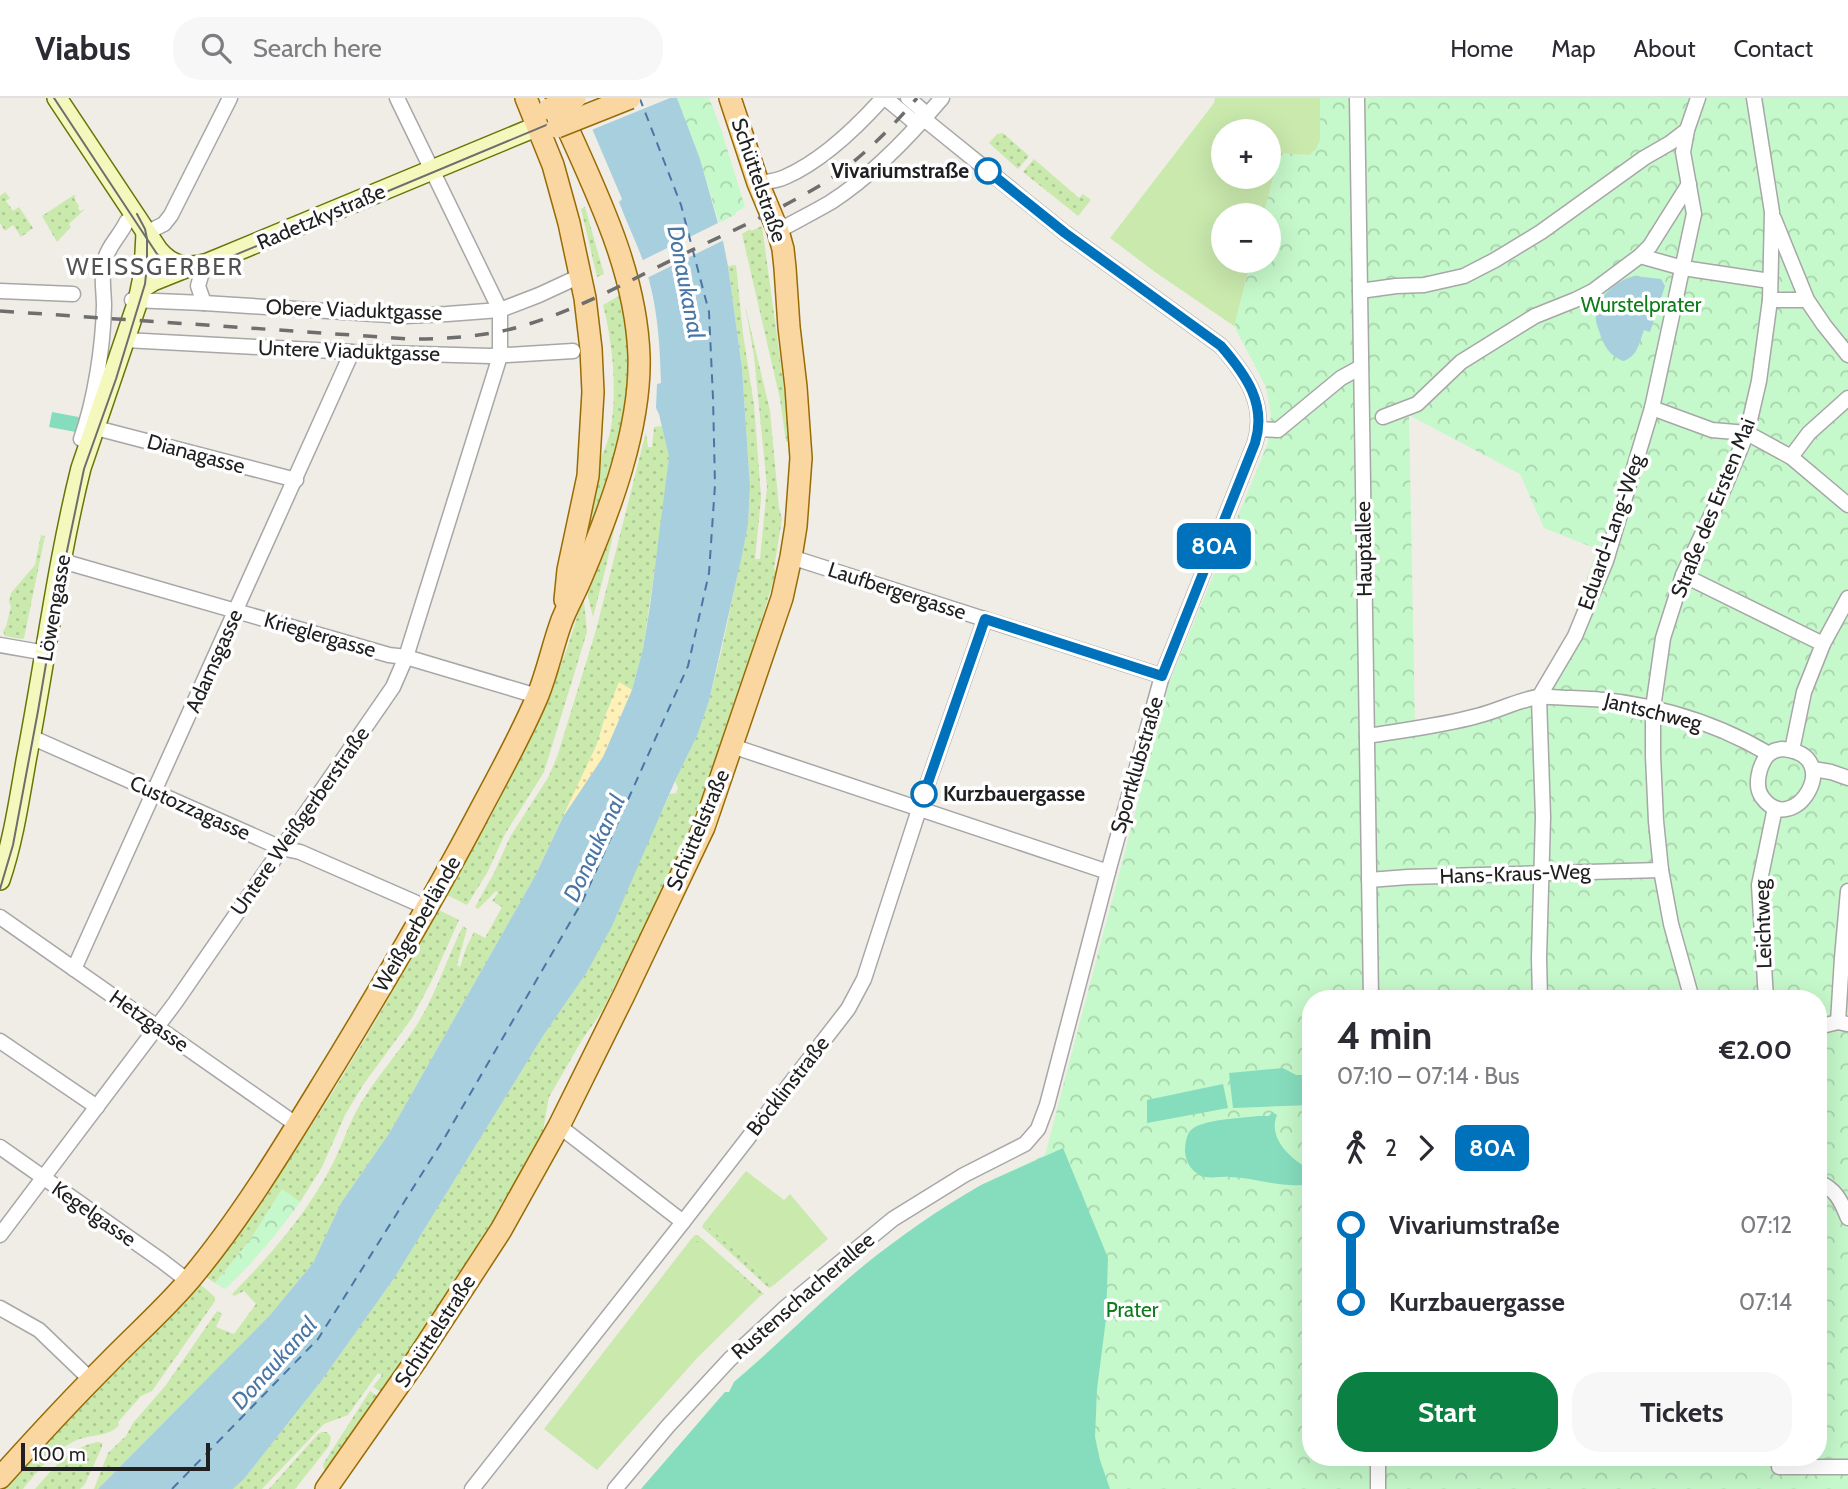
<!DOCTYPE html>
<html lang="en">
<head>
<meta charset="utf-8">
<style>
	:root { --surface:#fff; --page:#f7f7f7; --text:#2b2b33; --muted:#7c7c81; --line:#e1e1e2; --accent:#0b8043 }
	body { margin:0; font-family:Cabin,sans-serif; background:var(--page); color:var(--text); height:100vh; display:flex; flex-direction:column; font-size:26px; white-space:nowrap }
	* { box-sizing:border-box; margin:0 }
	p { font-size:23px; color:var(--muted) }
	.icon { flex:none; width:38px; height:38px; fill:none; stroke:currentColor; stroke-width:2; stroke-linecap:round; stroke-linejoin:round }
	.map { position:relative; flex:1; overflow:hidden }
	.side { position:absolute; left:1302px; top:892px; width:525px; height:476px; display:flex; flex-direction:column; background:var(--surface); border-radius:28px; box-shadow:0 7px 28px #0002 }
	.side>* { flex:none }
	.badge { padding:0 14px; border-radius:10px; font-size:24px; line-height:46px }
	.fabs { position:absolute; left:1211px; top:21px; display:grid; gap:14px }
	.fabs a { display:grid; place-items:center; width:70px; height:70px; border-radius:50%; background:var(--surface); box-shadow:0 7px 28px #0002; font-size:35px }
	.scale { position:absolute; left:21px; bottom:18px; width:189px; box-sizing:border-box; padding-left:7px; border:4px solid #202020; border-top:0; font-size:19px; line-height:24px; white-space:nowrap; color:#202020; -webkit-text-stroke:5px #fff; paint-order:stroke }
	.map>.badge { position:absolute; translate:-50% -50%; box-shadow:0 0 0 4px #fff }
	.legs { display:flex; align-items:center; gap:10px; height:77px; padding:0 35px; font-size:23px }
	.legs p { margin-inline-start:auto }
	.head { display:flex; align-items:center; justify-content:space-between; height:119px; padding:0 35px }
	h1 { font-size:38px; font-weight:800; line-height:52px }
	.cta { display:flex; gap:14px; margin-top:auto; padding:14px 35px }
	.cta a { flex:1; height:80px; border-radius:28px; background:var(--accent); color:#fff; font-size:28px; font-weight:800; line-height:80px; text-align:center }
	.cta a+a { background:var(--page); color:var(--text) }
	ul { padding:0 35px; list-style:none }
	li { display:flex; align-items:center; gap:24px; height:77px; font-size:26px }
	li i { display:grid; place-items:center; width:10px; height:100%; margin:0 9px; background:currentColor }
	li i::after { content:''; width:18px; height:18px; margin:-9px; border:5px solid; border-radius:50%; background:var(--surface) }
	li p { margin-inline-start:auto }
	li:first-child i { background:linear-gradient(#0000 50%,currentColor 0) }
	li:last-child i { background:linear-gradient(currentColor 50%,#0000 0) }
	header { display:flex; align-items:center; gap:42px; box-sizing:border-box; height:98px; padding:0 35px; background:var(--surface); border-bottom:2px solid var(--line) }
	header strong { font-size:33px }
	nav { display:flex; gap:38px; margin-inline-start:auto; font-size:24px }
	.search { width:490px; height:63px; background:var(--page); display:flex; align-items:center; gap:18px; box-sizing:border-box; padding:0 24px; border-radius:28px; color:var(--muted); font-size:26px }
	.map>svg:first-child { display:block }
	.grass { fill:url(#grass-dots) }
	.sand { fill:url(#sand-dots) }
	.park { fill:url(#park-crowns); fill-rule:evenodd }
	.garden { fill:#c9e9ad; fill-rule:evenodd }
	.pitch { fill:#86ddbe }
	.water { fill:#a8cfdd }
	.pier { fill:#f0ede6 }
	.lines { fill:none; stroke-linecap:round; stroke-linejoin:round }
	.ferry { stroke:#4a76a6; stroke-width:2; stroke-dasharray:9 7; stroke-linecap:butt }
	.street-casing { stroke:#a7a7a7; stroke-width:17 }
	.secondary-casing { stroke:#677607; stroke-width:22 }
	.primary-casing { stroke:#986b03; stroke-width:24 }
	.street { stroke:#fff; stroke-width:14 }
	.secondary { stroke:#f4f8bc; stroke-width:19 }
	.primary { stroke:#fad6a1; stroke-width:21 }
	.tram { stroke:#6e6e6e; stroke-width:2 }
	.rail { stroke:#6e6e6e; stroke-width:3.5; stroke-dasharray:14 14; stroke-linecap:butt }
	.primary-bridge-casing { stroke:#986b03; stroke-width:24; stroke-linecap:butt }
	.primary-bridge { stroke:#fad6a1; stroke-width:21 }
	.line-1-casing { stroke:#fff; stroke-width:16 }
	.line-1 { stroke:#0072bc; stroke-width:10 }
	.stop-1-dot { fill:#fff; stroke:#0072bc; stroke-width:3.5 }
	.labels { text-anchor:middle; stroke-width:7; stroke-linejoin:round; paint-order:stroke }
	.stop-label { font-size:21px; font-weight:bold; fill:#202020; stroke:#fff; text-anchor:end }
	.street-label { font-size:21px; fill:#202020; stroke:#fff }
	.park-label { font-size:21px; fill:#0e7d1a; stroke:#fff }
	.water-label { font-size:23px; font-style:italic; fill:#4a76a6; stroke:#fff }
	.quarter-label { font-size:24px; letter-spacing:2px; fill:#535353; stroke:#fff }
</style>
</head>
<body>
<header>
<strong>Viabus</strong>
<div class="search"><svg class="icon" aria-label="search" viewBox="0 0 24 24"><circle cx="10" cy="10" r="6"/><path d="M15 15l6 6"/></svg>Search here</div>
<nav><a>Home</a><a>Map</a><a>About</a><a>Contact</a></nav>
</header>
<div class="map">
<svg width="1848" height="1391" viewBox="0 0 1848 1391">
	<defs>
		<pattern id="grass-dots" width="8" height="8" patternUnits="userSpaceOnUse" patternTransform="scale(1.75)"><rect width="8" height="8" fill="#c9e9ad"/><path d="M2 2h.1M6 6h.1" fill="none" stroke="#acc895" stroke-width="1.8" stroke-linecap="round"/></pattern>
		<pattern id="sand-dots" width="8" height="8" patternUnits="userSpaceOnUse" patternTransform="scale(1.75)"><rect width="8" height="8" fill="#fdf1b7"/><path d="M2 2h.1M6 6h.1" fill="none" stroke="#d9ce9d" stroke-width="1.8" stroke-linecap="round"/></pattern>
		<pattern id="park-crowns" width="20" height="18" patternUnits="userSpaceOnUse" patternTransform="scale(1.75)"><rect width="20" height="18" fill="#c5f8ca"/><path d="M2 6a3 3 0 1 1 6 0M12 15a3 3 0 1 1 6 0" fill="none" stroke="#a9d4ad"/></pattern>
	</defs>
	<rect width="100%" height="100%" fill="#f0ede6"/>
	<g class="grass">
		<polygon points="1003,35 1029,58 1018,71 989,45 997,36"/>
		<polygon points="1034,61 1079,100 1083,96 1091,102 1078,118 1023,74"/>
		<polygon points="5,94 10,100 6,103 13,113 19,109 33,130 21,139 13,127 5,133 0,125 0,98"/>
		<polygon points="74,97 76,98 74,100 79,108 78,110 80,113 85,111 69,126 71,129 57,144 42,118"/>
		<polygon points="585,109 604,176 597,179 581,111"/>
		<polygon points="762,128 787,312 788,344 786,344 780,301 742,136 750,131 751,133"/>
		<polygon points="736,167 743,236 754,307 760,385 761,401 755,461 760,461 767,389 754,258 745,207 770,313 779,410 782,421 774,470 776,474 739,597 695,719 644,829 602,913 582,942 549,999 542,1038 519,1082 437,1215 383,1295 373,1289 382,1277 378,1275 348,1317 324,1326 262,1391 233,1391 244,1381 322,1282 395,1179 543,938 587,874 670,696 676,695 678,690 675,683 697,638 709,603 722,550 748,426 750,389 742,270 728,168"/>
		<path d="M625,191l8,69 -15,95 -37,105c3,-22 3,-47 9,-69 5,-21 17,-40 21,-61 6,-41 2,-83 -8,-123l14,-8z"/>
		<path d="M662,328l7,31 -5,49 -21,143 -11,41 -13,-7 -13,31 -9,30 -62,132 -145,256 -49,71 -28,60 -43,52 -172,174h-4l14,-36 18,-17 7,-13 33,-38 51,-74 5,3 -6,13 18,7 22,-30 -12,-13 -10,5 -2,-2c38,-38 79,-85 103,-135 8,-16 13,-33 22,-49 17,-31 42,-57 61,-87 19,-31 29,-65 45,-97l4,3 -10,36 3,2 6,-19 8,-16 11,6 17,-31 -10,-6 6,-8 -2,-2 -18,18 -3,-2 19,-34 16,-36 39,-61 9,-22 38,-124 50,-198 2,15h4l2,-20z"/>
		<polygon points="618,413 606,469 593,519 588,499 587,486"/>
		<polygon points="41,437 45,438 24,540 22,541 5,538 3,533 6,529 11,509 9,504 11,495 35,467"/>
		<path d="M582,502l2,1 3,31 -43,140 -39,62 -18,39 -20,32 -20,-10c36,-71 76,-140 107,-213 12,-27 20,-55 28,-82z"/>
		<path d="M439,812l20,10 -26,58 -21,40 -49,67 -18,30 -23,52 -22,35 -18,-12 -32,50 -35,43 -9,-6c89,-116 162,-240 233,-367z"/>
		<polygon points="704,1125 774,1187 769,1190 702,1129"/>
		<polygon points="695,1137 698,1137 764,1196 760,1198 692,1140"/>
		<path d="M200,1186l15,13v4l-63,90 -11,5 -23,26 1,3c-10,12 -27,9 -42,15 -22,9 -39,31 -54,49h-18l75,-82 91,-91z"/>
		<polygon points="370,1293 380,1300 328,1374 324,1372 323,1366"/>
		<polygon points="322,1334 327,1334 331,1339 329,1348 295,1391 269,1391 318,1336"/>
		<path d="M98,1344l4,1v4l-17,37 -5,5h-45c20,-22 33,-41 63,-47z"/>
	</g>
	<polygon class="sand" points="619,584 632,592 603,659 563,719 597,646 606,616"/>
	<g class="park">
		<polygon points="677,0 709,0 721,31 745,109 736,114 736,116 719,125 700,61"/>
		<path d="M1320,0h528v1391h-1207l84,-97h4l5,-10 126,-113 48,-37 73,-47 64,-30 125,-475 98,-237 3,-29 -5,-27 -32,-61 17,-65h18v-46h-6l17,-63 28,3 12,-15zM1409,317l111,59 24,54 53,21 -29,85 -23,46 -11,9 -16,9 -15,1 -1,3 -49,16 -38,6zM1311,901h507v459h-507z"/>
		<path d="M282,1091l18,13c-23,32 -46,60 -75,87l-10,-6 35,-43z"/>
	</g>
	<g class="garden">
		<path d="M1215,0h105v42l-4,9 -7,6 -29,-2 -17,62h-40v46h28l-17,65 -79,-54 -45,-34 104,-135zM1269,33v46h-46v-46z"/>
		<polygon points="746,1073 784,1102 790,1096 828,1141 774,1187 704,1125"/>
		<polygon points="692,1140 760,1198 698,1259 597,1372 544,1331"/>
	</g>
	<g class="pitch">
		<polygon points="52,314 84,320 81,335 49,329"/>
		<polygon points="1283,970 1296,977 1311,977 1311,1007 1233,1010 1229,975"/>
		<polygon points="1223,986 1228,1010 1147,1025 1147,1002"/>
		<path d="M1272,1014l5,3c-10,24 15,45 34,55v14c-28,5 -54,-6 -81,-7 -11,-1 -23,3 -32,-3 -8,-5 -12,-13 -13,-22 0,-6 1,-16 5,-21 10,-12 54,-13 69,-15h10z"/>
		<path d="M1063,1050l45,110 -2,61 -9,70 -2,48 5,23 10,29h-469l84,-97h4l5,-10c44,-37 84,-79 128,-115 37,-30 77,-58 119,-82z"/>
	</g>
	<g class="water">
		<path d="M579,0h98l23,61 23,82 5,25 14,102 8,119 -2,37 -6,31 -33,146 -12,35 -22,45 -63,145 -25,46 -44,64 -148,241 -73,103 -78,99 -11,10h-135l172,-174 43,-52 28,-60 49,-71 145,-256 28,-59 40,-60 29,-67 11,-41 7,-43 19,-149 -10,-43 -3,-6 1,-24 4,-1c-1,-42 -4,-85 -19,-125 -7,-19 -16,-37 -23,-56l3,-3z"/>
		<path d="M1634,178l27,3 4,7 -15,46 -6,-2c-5,14 -7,27 -21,31 -13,-6 -17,-12 -22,-24 -2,-7 -6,-15 -5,-22 1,-19 22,-35 38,-39z"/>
	</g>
	<g class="pier">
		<polygon points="575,0 670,0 589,33"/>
		<polygon points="722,123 726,141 645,181 639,164"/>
	</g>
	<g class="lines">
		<polyline class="ferry" points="172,1391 318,1241 445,1039 582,804 688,568 709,475 715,387 713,300 709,214 681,107 640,1"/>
		<g class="street-casing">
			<g id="street">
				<polyline points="889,0 889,3 913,23 924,21"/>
				<polyline points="1357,0 1371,901"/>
				<path d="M758,85c8,-1 19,-2 27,-6 37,-16 71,-49 98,-79"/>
				<polyline points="1774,121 1807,202 1824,227 1848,257"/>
				<path d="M778,133c18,-10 36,-19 53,-29 42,-27 79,-66 111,-104"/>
				<polyline points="146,135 164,126 171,117 230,0"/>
				<polyline points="1640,158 1650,148 1689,86"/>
				<polyline points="204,167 198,188 204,205"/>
				<polyline points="0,193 73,196"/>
				<polyline points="1360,193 1396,188 1424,187 1464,178 1495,162 1541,134 1644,60 1670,45 1687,32"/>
				<polyline points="132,202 204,205 405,218 447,216 500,212 539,197 580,178"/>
				<polyline points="1770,202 1807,202"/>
				<polyline points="125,242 352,254 490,258 573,253"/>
				<polyline points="1652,310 1712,332 1747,335 1791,359 1848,407"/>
				<polyline points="1383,319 1417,306 1461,264 1535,218 1575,202 1593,193 1640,158 1683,170 1770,183"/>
				<polyline points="96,330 296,382"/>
				<polyline points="1260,331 1278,332 1341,280 1361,269"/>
				<path d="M81,341c14,-39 22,-92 23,-133 0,-14 -3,-29 0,-43 3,-16 16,-27 23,-42"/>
				<polyline points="1791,359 1809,335 1848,300"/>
				<polyline points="791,459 1162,578"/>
				<polyline points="62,463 389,557 406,559 537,598"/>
				<polyline points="1683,477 1823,546"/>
				<polyline points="0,547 46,555"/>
				<path d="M1367,638c37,-6 74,-10 110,-20 21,-5 41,-16 61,-19 11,-1 22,1 33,1 67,1 139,21 198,56"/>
				<polyline points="31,639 281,750 300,754 428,810"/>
				<polyline points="732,648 1108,774"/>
				<path d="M1782,651c66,5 11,92 -20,48 -8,-11 -3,-31 5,-41 4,-5 9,-6 15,-7z"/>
				<polyline points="1792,652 1804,594 1823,546 1848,500"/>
				<polyline points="1813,671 1831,674 1848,680"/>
				<polyline points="1369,782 1408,779 1661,772"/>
				<polyline points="0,819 297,1027"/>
				<polyline points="74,871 352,254"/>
				<polyline points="1540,901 1539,860 1543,719 1539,599 1575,538 1606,463 1652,310 1694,116 1683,54 1687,32 1698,0"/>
				<polyline points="1692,901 1671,826 1661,772 1656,723 1653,658 1653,610 1663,540 1683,477 1725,388 1747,335 1759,283 1770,202 1772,114 1754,0"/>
				<polyline points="1766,901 1759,787 1775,710"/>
				<polyline points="1838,924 1842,860 1848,793"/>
				<polyline points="1818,929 1838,924 1847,926"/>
				<polyline points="0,943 97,1009"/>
				<polyline points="559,1028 683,1124"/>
				<polyline points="0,1049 162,1163 188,1183"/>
				<path d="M1818,1084c18,7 23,19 30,36"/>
				<polyline points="0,1137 175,905 393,589 406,559 500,258 500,212 397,0"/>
				<polyline points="0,1210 39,1232 91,1282"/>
				<polyline points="1378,1360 1378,1391"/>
				<polyline points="1779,1369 1848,1369"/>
				<polyline points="472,1391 683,1124 848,911 864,881 924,696 985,521"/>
				<path d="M615,1391l53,-63 62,-67 56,-52 107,-88 71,-44 61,-31 13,-15 9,-24 61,-233 54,-196 93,-233c12,-39 -9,-68 -34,-97l-156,-113 -141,-114 -2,-9 -14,-12"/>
			</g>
		</g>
		<g class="secondary-casing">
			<g id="secondary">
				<path d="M57,0l101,152c14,17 30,19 50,13l330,-137"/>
				<polyline points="142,190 153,183 188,169"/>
				<path d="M0,782c13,-38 19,-79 26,-119 19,-98 31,-197 55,-293l57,-167 6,-29 2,-39"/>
			</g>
		</g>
		<g class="primary-casing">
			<g id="primary">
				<polyline points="526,0 553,67 569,125 585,200 591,251 593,294 588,378 568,472 565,502"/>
				<path d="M0,1380c35,-39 71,-78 108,-115 27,-28 58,-55 83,-85 55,-66 100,-143 145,-216 48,-79 95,-159 138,-240 22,-42 46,-84 64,-127 10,-25 15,-51 24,-75 6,-15 14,-29 20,-44 28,-66 59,-148 57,-220 -3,-88 -45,-168 -80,-247"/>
				<polyline points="326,1391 417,1261 501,1132 559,1028 624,897 704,729 782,500 791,459 796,428 801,360 796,289 789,229 785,170 783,151 778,133 758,85 730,0"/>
			</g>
		</g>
		<use href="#street" class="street"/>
		<use href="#secondary" class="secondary"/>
		<use href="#primary" class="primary"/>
		<g class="tram">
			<path d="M54,0l103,156c16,16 33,19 54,11l400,-167"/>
			<polyline points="0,791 13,747 38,613 57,501 84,371 116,281 145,186 147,167 147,141 145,131 137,116"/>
		</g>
		<path class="rail" d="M0,213l410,28c35,0 71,-2 105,-11 60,-16 115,-48 171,-75 43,-21 87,-40 128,-64 40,-23 73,-56 103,-91"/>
		<g class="primary-bridge-casing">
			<g id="primary-bridge">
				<polyline points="549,11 575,0"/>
				<polyline points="557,29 630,0"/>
			</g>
		</g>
		<use href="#primary-bridge" class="primary-bridge"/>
	</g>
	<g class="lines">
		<g class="line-1-casing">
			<path id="line-1" d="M924,696l61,-175 177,57 93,-233c12,-39 -9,-68 -34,-97l-156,-113 -77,-62"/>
		</g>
		<use href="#line-1" class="line-1"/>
	</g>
	<g class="stop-1-dot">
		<circle cx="988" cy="73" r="12"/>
		<circle cx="924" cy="696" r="12"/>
	</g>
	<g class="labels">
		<g class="stop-label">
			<text x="969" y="80">Vivariumstraße</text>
			<text x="943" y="703" text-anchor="start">Kurzbauergasse</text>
		</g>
		<g class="street-label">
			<text transform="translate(759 82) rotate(71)" y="7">Schüttelstraße</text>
			<text transform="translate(321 119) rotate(-23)" y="7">Radetzkystraße</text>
			<text transform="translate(354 212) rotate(2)" y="7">Obere Viaduktgasse</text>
			<text transform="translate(349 253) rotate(2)" y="7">Untere Viaduktgasse</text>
			<text transform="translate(196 356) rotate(15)" y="7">Dianagasse</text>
			<text transform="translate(1713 410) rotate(-68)" y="7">Straße des Ersten Mai</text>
			<text transform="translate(1611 434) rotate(-71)" y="7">Eduard-Lang-Weg</text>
			<text transform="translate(1364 451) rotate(-91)" y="7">Hauptallee</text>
			<text transform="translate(897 493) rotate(18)" y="7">Laufbergergasse</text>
			<text transform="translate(54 510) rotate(-80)" y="7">Löwengasse</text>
			<text transform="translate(320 537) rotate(16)" y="7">Krieglergasse</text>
			<text transform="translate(214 563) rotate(-66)" y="7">Adamsgasse</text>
			<text transform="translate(1653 614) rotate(14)" y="7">Jantschweg</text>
			<text transform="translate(1137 667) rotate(-74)" y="7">Sportklubstraße</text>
			<text transform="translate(190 710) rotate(24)" y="7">Custozzagasse</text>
			<text transform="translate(300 723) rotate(-55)" y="7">Untere Weißgerberstraße</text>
			<text transform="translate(698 732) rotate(-67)" y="7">Schüttelstraße</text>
			<text transform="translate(1515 776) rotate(-2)" y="7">Hans-Kraus-Weg</text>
			<text transform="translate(417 826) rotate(-60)" y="7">Weißgerberlände</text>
			<text transform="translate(1763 826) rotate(-92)" y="7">Leichtweg</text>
			<text transform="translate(149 923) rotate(35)" y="7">Hetzgasse</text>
			<text transform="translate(788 988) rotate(-52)" y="7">Böcklinstraße</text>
			<text transform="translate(94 1116) rotate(35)" y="7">Kegelgasse</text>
			<text transform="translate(803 1198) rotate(-41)" y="7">Rustenschacherallee</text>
			<text transform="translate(435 1233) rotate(-57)" y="7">Schüttelstraße</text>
		</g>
		<g class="park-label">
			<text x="1641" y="214">Wurstelprater</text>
			<text x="1132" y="1219">Prater</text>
		</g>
		<g class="water-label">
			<text transform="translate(686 184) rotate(79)" y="8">Donaukanal</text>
			<text transform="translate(594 750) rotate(-65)" y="8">Donaukanal</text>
			<text transform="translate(274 1265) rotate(-48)" y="8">Donaukanal</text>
		</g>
		<g class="quarter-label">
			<text x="155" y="177">WEISSGERBER</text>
		</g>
	</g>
</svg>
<div class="fabs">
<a>+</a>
<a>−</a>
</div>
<div class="scale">100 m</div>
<b class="badge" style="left:1214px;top:448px;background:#0072bc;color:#fff">80A</b>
<section class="side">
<div class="head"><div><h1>4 min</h1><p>07:10 – 07:14 · Bus</p></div><b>€2.00</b></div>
<div class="legs"><svg class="icon" aria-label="walk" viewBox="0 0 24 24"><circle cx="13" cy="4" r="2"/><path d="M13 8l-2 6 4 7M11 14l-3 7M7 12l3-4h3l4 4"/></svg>2<svg class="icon" aria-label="forward" viewBox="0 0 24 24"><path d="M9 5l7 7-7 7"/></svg><b class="badge" style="background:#0072bc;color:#fff">80A</b></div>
<ul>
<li><i style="color:#0072bc"></i><b>Vivariumstraße</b><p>07:12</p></li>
<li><i style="color:#0072bc"></i><b>Kurzbauergasse</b><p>07:14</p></li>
</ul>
<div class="cta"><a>Start</a><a>Tickets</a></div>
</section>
</div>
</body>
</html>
